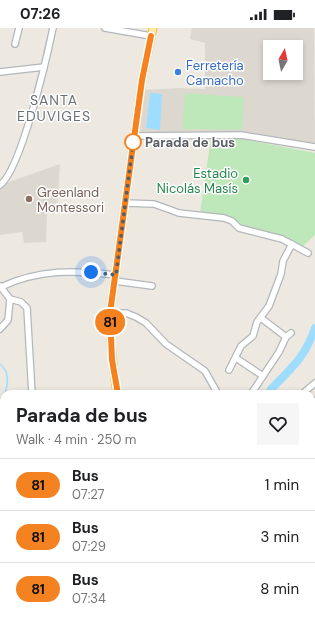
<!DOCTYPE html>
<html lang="en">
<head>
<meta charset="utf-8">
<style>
	:root { --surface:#fff; --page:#f6f6f6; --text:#202124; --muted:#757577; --line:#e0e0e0 }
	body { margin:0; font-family:"DM Sans",sans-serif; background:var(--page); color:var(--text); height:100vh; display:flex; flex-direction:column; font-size:15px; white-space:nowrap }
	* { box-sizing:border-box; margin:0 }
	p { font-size:13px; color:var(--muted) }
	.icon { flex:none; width:22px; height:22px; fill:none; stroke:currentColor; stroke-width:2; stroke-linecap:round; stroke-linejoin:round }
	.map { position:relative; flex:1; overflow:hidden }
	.sheet { position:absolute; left:0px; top:362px; width:315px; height:232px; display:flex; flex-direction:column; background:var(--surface); border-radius:12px 12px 0 0; box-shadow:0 2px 6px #0003 }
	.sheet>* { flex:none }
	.badge { padding:0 8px; border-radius:13px; font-size:14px; line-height:26px }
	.needle { width:26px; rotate:9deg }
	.controls { position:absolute; left:263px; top:12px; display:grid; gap:8px }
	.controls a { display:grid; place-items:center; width:40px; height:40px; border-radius:0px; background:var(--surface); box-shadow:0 2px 6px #0003; font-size:20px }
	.you { position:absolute; width:20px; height:20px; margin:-10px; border:3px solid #fff; border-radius:50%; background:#1a73e8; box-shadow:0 0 0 6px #1a73e833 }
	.map>.badge { position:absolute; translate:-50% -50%; box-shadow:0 0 0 2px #fff }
	.round { display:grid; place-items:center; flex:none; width:42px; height:42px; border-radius:0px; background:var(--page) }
	.headline { display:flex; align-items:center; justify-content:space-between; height:68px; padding:0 16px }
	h1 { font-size:19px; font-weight:700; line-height:30px }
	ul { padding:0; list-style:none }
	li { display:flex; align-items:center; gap:12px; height:52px; padding:0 16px; border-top:1px solid var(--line) }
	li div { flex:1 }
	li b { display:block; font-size:15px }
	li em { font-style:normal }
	li .badge { min-width:44px; font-weight:700; text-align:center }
	.status { display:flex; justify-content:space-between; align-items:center; height:28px; padding:0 20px; background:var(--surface); direction:ltr }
	.status svg { height:11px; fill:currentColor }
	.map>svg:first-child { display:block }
	.education { fill:#ddd8cf; fill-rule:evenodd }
	.green { fill:#bee7ba }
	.water { fill:#9eddff }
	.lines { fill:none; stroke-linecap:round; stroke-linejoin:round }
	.stream { stroke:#9eddff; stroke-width:1.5 }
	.river { stroke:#9eddff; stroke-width:8 }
	.minor-casing { stroke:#b3b7bc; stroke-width:8 }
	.major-casing { stroke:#fbbb4b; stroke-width:9 }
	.minor { stroke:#fff; stroke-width:5.5 }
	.major { stroke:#ffe9a3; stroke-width:7 }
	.line-casing { stroke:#fff; stroke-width:9 }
	.line { stroke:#f58220; stroke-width:6 }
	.walk { stroke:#595e62; stroke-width:4; stroke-dasharray:0 7.2 }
	.shop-dot { fill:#3f7fe0; stroke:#fff; stroke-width:1.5 }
	.stop-dot { fill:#fff; stroke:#f58220; stroke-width:2 }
	.leisure-dot { fill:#2e9e5b; stroke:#fff; stroke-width:1.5 }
	.education-dot { fill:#8d6e63; stroke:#fff; stroke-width:1.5 }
	.labels { text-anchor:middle; stroke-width:3; stroke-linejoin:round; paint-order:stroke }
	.shop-label { font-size:13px; fill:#366cbe; stroke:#fff; text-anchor:start }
	.stop-label { font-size:13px; font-weight:bold; fill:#595e62; stroke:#fff; text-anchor:start }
	.leisure-label { font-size:13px; fill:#27864d; stroke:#fff; text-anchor:end }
	.education-label { font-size:13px; fill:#785e54; stroke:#fff; text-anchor:start }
	.neighbourhood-label { font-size:14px; letter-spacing:1px; fill:#6a7075; stroke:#fff }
</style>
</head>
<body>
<div class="status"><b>07:26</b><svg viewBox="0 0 49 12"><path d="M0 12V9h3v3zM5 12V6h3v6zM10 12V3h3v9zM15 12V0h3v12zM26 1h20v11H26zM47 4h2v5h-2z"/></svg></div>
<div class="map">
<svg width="315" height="594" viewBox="0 0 315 594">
	<rect width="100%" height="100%" fill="#ede9e0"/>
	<g class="education">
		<path d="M192,0h122l1,116 -71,-11 -38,-1 -66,1 3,-43 35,-2 27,1v-46l-15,-4zM270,19h26v26h-26z"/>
		<polygon points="60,136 57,183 47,185 46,214 24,215 22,204 0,207 0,159 9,154"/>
	</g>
	<g class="green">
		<polygon points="185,65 244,69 242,102 182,101"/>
		<polygon points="211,110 242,111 315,125 315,207 303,218 280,207 239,196 230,189 200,185"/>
	</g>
	<polygon class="water" points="150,65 162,66 160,102 146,100"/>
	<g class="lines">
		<g class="stream">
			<path d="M0,336c10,8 8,18 5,30"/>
			<polyline points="0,377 4,370"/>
			<polyline points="0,468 2,476 4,479"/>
			<polyline points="71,590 73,594"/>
			<polyline points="265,590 269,594"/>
			<polyline points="209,594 211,590"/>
		</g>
		<path class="river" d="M268,366l3,-5c20,-20 35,-33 44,-61"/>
		<g class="minor-casing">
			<g id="minor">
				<polyline points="105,0 151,8"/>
				<polyline points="15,16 19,0"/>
				<polyline points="0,44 44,39"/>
				<polyline points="134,108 241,107 315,119"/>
				<path d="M0,157c21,-15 47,-128 53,-157"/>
				<polyline points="126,175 154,176 179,185 224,190 232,193 239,200 282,211 308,225"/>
				<polyline points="115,253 152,258"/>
				<polyline points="0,258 10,271 8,292 0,301"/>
				<path d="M1,259c38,-18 74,-17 115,-12"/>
				<polyline points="10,271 21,274 27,280 32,366"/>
				<polyline points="110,285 126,285 136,289 146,295 166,316 205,343 218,366"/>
				<polyline points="261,290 286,309"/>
				<polyline points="236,330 263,348"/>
				<polyline points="229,342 241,318 253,308 257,294 269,278 281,246 283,233 292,216"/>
				<polyline points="251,366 279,324 286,309 291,305"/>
				<polyline points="302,366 315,355"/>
				<polyline points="311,371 315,373"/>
				<polyline points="0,406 4,407"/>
				<polyline points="311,414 315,416"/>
				<polyline points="293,590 293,594"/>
				<polyline points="104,594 105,590"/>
			</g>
		</g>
		<g class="major-casing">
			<g id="major">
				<path d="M117,366c-4,-27 -7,-54 -7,-81l32,-233 11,-52"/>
				<polyline points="145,594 146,590"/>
			</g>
		</g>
		<use href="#minor" class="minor"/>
		<use href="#major" class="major"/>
	</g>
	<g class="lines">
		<g class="line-casing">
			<polyline id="line" points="118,366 112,332 110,285 142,52 151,8"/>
		</g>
		<use href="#line" class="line"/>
		<polyline class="walk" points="91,244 116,247 134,108 133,114"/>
	</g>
	<circle class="shop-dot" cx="178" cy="44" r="4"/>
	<circle class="stop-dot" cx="133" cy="114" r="8"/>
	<circle class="leisure-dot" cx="246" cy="152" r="4"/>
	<circle class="education-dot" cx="29" cy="171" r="4"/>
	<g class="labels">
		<g class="shop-label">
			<text x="186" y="42">Ferretería<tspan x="186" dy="15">Camacho</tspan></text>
		</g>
		<g class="stop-label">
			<text x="145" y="119">Parada de bus</text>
		</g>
		<g class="leisure-label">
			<text x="238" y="150">Estadio<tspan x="238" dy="15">Nicolás Masís</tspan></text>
		</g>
		<g class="education-label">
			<text x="37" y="169">Greenland<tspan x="37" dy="15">Montessori</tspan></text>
		</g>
		<g class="neighbourhood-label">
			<text x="54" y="77">SANTA<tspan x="54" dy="16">EDUVIGES</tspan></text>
		</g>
	</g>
</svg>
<div class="controls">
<a><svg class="needle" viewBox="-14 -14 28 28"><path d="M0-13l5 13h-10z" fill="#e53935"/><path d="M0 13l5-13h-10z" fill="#757577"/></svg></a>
</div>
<div class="you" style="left:91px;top:244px"></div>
<b class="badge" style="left:110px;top:294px;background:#f58220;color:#111">81</b>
<section class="sheet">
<div class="headline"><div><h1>Parada de bus</h1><p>Walk · 4 min · 250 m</p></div><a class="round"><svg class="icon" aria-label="heart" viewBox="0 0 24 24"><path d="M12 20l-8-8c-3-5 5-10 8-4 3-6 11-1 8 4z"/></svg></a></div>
<ul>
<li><span class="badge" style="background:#f58220;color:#111">81</span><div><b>Bus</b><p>07:27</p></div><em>1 min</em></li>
<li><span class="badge" style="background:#f58220;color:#111">81</span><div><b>Bus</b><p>07:29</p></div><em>3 min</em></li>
<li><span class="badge" style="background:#f58220;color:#111">81</span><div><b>Bus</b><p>07:34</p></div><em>8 min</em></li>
</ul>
</section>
</div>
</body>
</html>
